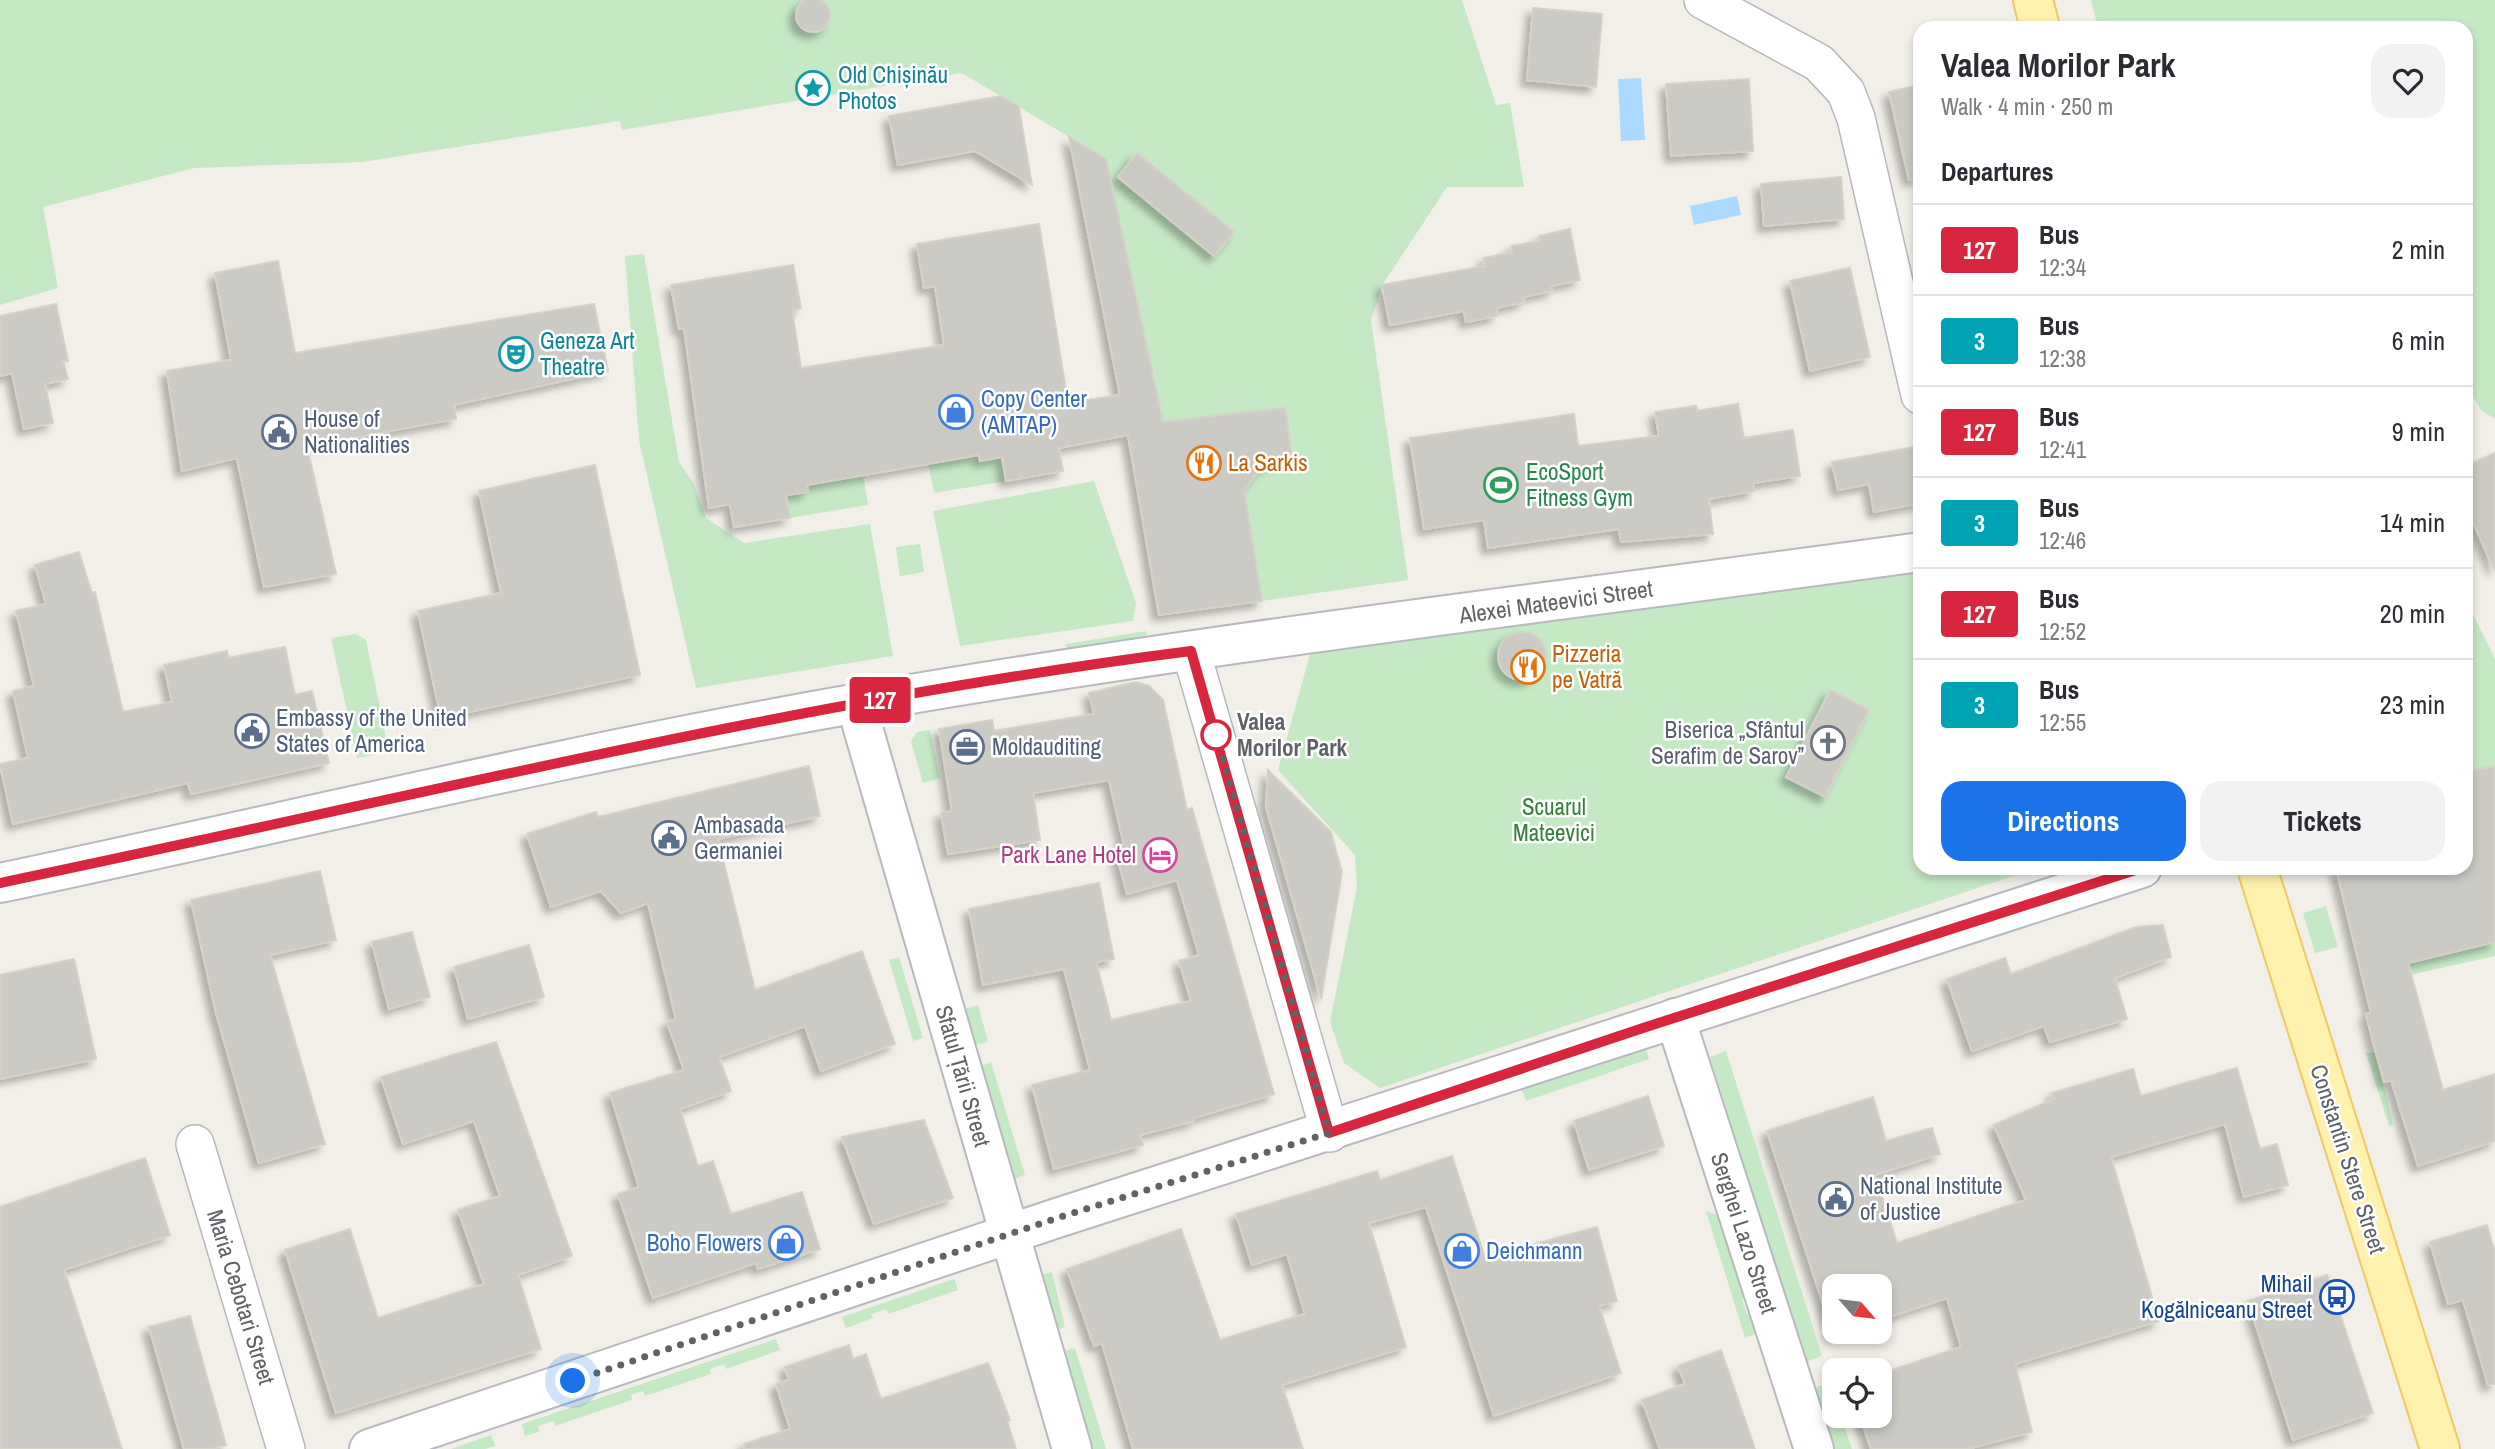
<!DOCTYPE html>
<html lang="en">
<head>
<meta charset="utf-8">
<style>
	:root { --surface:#fff; --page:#f2f2f3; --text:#2b2b33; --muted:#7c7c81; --line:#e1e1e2; --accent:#1a73e8 }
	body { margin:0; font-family:"Archivo Narrow",sans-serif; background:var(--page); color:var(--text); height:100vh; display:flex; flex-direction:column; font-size:26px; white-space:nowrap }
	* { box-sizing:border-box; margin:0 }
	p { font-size:23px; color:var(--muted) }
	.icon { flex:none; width:38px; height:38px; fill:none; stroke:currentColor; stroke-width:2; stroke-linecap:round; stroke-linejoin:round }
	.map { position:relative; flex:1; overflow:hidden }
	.details { position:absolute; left:1913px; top:21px; width:560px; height:854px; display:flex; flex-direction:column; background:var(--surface); border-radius:21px; box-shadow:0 4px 10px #0003 }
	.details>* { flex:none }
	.badge { padding:0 14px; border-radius:5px; font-size:24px; line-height:46px }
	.needle { width:46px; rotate:118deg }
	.fabs { position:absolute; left:1822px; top:1274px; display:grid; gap:14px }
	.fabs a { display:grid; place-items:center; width:70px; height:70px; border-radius:14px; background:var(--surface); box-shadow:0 4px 10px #0003; font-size:35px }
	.you { position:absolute; width:35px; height:35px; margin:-18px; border:5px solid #fff; border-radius:50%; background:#1a73e8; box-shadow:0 0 0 10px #1a73e833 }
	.map>.badge { position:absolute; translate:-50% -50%; box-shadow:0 0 0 4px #fff }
	h2 { padding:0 28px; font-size:26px; line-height:63px }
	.round { display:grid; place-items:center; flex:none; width:74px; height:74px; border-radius:21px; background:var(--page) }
	.headline { display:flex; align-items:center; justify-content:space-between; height:119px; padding:0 28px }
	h1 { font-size:33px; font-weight:800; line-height:52px }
	.cta { display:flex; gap:14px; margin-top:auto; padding:14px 28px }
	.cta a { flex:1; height:80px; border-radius:21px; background:var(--accent); color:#fff; font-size:28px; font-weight:800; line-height:80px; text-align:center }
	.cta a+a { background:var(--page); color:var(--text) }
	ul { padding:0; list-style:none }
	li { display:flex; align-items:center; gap:21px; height:91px; padding:0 28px; border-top:2px solid var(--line) }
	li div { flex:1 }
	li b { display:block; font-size:26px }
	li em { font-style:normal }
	li .badge { min-width:77px; font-weight:700; text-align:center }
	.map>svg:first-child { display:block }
	.green { fill:#c5e8c5 }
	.water { fill:#aadaff }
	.building { fill:#cccac5; stroke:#d6d1c6; stroke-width:2; filter:url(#shadow) }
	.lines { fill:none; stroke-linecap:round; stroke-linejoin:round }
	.minor-casing { stroke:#b5b8bc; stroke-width:40 }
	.secondary-casing { stroke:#b6babf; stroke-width:42 }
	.primary-casing { stroke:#f2c960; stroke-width:42 }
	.minor { stroke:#fff; stroke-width:37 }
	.secondary { stroke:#fff; stroke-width:38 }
	.primary { stroke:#fff2af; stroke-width:38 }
	.line-casing { stroke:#fff; stroke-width:16 }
	.line { stroke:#d7263d; stroke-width:10 }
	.walk { stroke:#5f6368; stroke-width:7; stroke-dasharray:0 12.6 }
	.stop-dot { fill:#fff; stroke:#d7263d; stroke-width:3.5 }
	.labels { text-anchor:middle; stroke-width:5; stroke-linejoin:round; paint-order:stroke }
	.culture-label { font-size:23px; fill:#0d838f; stroke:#fff; text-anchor:start }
	.shop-label { font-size:23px; fill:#366cbe; stroke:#fff; text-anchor:start }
	.service-label { font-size:23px; fill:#4e5e75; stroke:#fff; text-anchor:start }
	.food-label { font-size:23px; fill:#c56008; stroke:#fff; text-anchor:start }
	.leisure-label { font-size:23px; fill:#27864d; stroke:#fff; text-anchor:start }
	.street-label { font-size:23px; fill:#5f6368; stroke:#fff }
	.stop-label { font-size:23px; font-weight:bold; fill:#5f6368; stroke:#fff; text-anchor:start }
	.worship-label { font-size:23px; fill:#5b616d; stroke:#fff; text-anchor:end }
	.park-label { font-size:23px; fill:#348238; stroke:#fff }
	.hotel-label { font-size:23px; fill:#b23c85; stroke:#fff; text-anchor:end }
	.transit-label { font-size:23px; fill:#164399; stroke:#fff; text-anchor:end }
</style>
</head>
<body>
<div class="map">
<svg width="2495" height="1449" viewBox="0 0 2495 1449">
	<defs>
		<filter id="shadow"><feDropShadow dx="-6" dy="6" stdDeviation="3.5" flood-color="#0004"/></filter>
	</defs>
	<rect width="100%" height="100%" fill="#f1efe8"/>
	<g class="green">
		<path d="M0,0h1462l34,105 14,-2 14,84h-77l-64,97 -12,36 37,260 -195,28 -8,-66 46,-10 -7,-41c14,-20 24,-28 48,-34l-7,-49 -122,14 -57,-263 -144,-86 -340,57 -2,-9 -257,41 -169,6 -151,39 15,81 -58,17z"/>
		<polygon points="2091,0 2495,0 2495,419 2481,410 2466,386 2466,28 2098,28"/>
		<polygon points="644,254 679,462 693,482 706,518 744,543 870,524 893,656 696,688 639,440 625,256"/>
		<polygon points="979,455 980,461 1002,457 1006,481 934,493 928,463"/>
		<polygon points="863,474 868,505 790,518 786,495 808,492 806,483"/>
		<polygon points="1094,481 1136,603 1133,621 960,646 933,511"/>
		<polygon points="920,544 924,572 900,576 896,547"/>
		<polygon points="1920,571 1920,868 2037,868 1380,1088 1344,1063 1330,1022 1357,887 1355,855 1278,770 1310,654"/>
		<polygon points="2466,600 2495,659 2495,766 2466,773"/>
		<polygon points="1146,631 1147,640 1068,652 1066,644"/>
		<polygon points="356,634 366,640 389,752 357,758 331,638"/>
		<polygon points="930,730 940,778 923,783 911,741 917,732"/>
		<polygon points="2326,906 2338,947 2315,953 2303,913"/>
		<polygon points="2495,942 2495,956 2364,985 2361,974"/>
		<polygon points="899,957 923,1038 913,1041 889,960"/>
		<polygon points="978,1005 988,1042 975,1045 964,1009"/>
		<polygon points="1646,1050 1649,1059 1526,1101 1522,1090"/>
		<polygon points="1726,1051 1822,1356 1806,1362 1710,1057"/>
		<polygon points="2376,1052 2393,1125 2389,1126 2366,1053"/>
		<polygon points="991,1062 1025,1175 1015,1179 982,1066"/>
		<polygon points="1706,1211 1728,1220 1752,1295 1742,1299 1747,1314 1756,1310 1763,1331 1745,1338"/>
		<polygon points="1052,1272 1065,1327 1053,1331 1040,1275"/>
		<polygon points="954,1279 958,1290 888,1314 886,1309 872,1314 873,1318 846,1328 842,1317"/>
		<polygon points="776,1339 780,1350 726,1369 724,1364 710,1369 711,1374 645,1396 643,1391 631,1395 632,1400 555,1426 553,1421 538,1426 539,1432 525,1436 522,1424"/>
		<polygon points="1075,1348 1106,1449 1093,1449 1064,1351"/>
		<polygon points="1830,1382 1834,1393 1834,1416 1841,1416 1852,1449 1834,1449 1814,1388"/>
		<polygon points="491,1435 495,1446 485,1449 451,1449"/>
	</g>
	<g class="water">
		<polygon points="1641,78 1645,140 1621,141 1618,79"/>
		<polygon points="1737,196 1741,215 1694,225 1690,206"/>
	</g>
	<g class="building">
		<circle cx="813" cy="15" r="17"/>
		<polygon points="1533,8 1602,14 1596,87 1527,80"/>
		<polygon points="1749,79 1753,151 1671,156 1666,84"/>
		<polygon points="1920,85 1920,178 1909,180 1889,92"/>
		<polygon points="1001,96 1019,107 1032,185 975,151 898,165 889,116"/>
		<polygon points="1069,137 1106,159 1163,422 1285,408 1292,458 1272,462 1258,471 1244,491 1262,601 1159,615 1128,435 1059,448 1063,471 1006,481 1002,457 980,461 979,455 807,485 808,492 786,495 790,518 734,527 730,504 709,508 684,328 679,329 671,285 793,265 801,308 792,310 801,368 944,345 935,286 924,288 917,244 1039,224 1068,403 1120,395"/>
		<polygon points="1137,153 1234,232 1214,256 1118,177"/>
		<polygon points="1841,177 1844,219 1764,226 1761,184"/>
		<polygon points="1570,229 1580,280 1551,286 1552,291 1523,297 1524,302 1496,308 1497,316 1466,322 1464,311 1390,325 1382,285 1485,266 1484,258 1513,252 1511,246 1540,241 1539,236"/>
		<polygon points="278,261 295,353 594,304 608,371 454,405 456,419 307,446 336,574 264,587 237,458 182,471 167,371 231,360 215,273"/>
		<polygon points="1850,268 1870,357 1810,371 1790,281"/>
		<polygon points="56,304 68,361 63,361 68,379 45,384 53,423 24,429 12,373 0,376 0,316"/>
		<polygon points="1738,404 1744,438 1793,430 1800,476 1753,483 1754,491 1709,499 1713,534 1621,542 1619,529 1488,548 1484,520 1424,529 1410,438 1574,414 1578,446 1659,436 1655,412 1696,406 1697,411"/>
		<polygon points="1920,446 1920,503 1874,512 1869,484 1838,490 1832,462"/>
		<polygon points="2495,453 2495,571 2466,507 2466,466"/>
		<polygon points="595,465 640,675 441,718 418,611 501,593 479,491"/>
		<polygon points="79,552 92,593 95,592 123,712 172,702 164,665 227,651 228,658 285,647 295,695 312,691 329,763 191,794 188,783 13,824 0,764 28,758 13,691 34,686 16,611 46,604 35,565"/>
		<circle cx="1522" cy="656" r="24"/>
		<polygon points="1136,682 1149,686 1163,700 1187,810 1192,808 1274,1094 1194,1118 1194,1121 1140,1135 1143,1145 1054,1169 1032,1085 1090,1070 1064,969 983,985 969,909 1099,883 1114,959 1096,962 1111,1020 1191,1001 1179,961 1199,955 1177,880 1127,894 1115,848 1124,845 1109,780 1033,793 1040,840 948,854 941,813 952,811 939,729 992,720 994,731 1094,714 1089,693"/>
		<polygon points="1830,690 1869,710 1825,797 1786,777"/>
		<polygon points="809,766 820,816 718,839 755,990 862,951 895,1044 821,1071 805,1026 719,1057 731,1091 680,1109 698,1166 713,1161 731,1214 802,1192 820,1249 758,1269 756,1263 653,1298 618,1194 639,1187 610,1093 684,1070 667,1022 676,1019 648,903 621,913 601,891 551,907 527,834 596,812 598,817"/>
		<polygon points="2495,766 2495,942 2408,963 2443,1090 2495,1074 2495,1141 2418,1166 2391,1080 2384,1082 2373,1042 2366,1014 2371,1013 2336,868 2466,868 2466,773"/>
		<polygon points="1268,770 1331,832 1342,872 1321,999 1266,807"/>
		<polygon points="320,871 336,940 270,955 325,1144 259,1163 216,1013 191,900"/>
		<polygon points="2163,925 2171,957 2115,978 2127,1019 2050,1042 2044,1026 1972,1051 1947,979 2005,958 2011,974 2136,927"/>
		<polygon points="412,932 430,997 389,1009 372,942"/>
		<polygon points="529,945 544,997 468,1019 454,967"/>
		<polygon points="74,959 96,1059 0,1079 0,975"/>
		<polygon points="496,1042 572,1256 518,1275 541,1349 336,1413 285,1250 350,1229 378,1318 484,1284 458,1210 500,1196 474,1121 403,1144 381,1077"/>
		<polygon points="2237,1068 2260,1149 2277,1144 2288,1185 2244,1197 2225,1124 2111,1157 2159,1321 2015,1364 2032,1432 1967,1449 1871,1449 1860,1416 1880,1416 1880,1374 1961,1347 1947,1298 1880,1320 1880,1286 1834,1286 1834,1332 1842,1332 1833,1335 1767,1131 1873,1097 1886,1141 1932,1128 1940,1154 1875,1175 1897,1243 2026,1200 1994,1125 2054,1099 2052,1093 2133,1069 2141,1096"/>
		<polygon points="1648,1096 1664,1146 1589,1170 1574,1121"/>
		<polygon points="924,1120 953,1198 874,1224 842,1137"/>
		<polygon points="1452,1156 1485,1258 1597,1227 1617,1301 1599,1306 1621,1373 1494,1416 1426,1207 1369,1223 1406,1347 1282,1385 1303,1449 1133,1449 1102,1343 1094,1346 1067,1269 1181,1229 1220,1340 1305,1314 1287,1254 1252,1265 1236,1214 1377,1171 1380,1180"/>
		<polygon points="145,1158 170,1235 64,1270 122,1449 0,1449 0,1207"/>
		<polygon points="2487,1225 2495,1253 2495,1384 2488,1385 2463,1300 2448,1304 2430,1242"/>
		<polygon points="2327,1275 2373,1413 2293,1440 2248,1301"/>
		<polygon points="190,1316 226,1445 210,1449 184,1449 149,1327"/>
		<polygon points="849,1345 853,1359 866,1354 881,1399 988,1363 1010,1420 1007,1421 1016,1449 745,1449 744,1444 790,1429 776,1384 789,1380 785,1367"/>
		<polygon points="1721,1350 1755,1449 1660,1449 1642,1400 1685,1384 1678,1366"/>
	</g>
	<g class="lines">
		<g class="minor-casing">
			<g id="minor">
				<polyline points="1703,0 1819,63 1846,92 1856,118 1920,395"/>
				<polyline points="1191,651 1330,1133"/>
				<polyline points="195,1144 286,1449"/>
			</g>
		</g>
		<g class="secondary-casing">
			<g id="secondary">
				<polyline points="856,704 1072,1449"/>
				<path d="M0,883c284,-60 567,-129 853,-179 354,-62 711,-103 1067,-152"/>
				<polyline points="1675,1018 1814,1449"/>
				<polyline points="369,1449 1054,1219 2142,868"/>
			</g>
		</g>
		<g class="primary-casing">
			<g id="primary">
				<polyline points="2033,0 2040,28"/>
				<polyline points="2257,868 2440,1449"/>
			</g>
		</g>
		<use href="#minor" class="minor"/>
		<use href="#secondary" class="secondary"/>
		<use href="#primary" class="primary"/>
	</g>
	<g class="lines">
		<g class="line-casing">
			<path id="line" d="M0,883c396,-82 790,-181 1191,-232l138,482 317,-106 496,-159"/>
		</g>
		<use href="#line" class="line"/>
		<polyline class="walk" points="573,1381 1054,1219 1329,1133 1213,724 1216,735"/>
	</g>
	<defs>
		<g id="sight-ring" transform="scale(1.75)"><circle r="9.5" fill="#fff" stroke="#0f9aa8" stroke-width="1.5"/><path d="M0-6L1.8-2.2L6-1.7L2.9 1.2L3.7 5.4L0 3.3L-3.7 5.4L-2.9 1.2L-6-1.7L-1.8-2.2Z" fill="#0f9aa8"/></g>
		<g id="theatre-ring" transform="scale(1.75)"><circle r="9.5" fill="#fff" stroke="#0f9aa8" stroke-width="1.5"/><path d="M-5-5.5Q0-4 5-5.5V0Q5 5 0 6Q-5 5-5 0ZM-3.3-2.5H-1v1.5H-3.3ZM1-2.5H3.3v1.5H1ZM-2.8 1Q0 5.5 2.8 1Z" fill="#0f9aa8"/></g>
		<g id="shop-ring" transform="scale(1.75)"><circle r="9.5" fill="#fff" stroke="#3f7fe0" stroke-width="1.5"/><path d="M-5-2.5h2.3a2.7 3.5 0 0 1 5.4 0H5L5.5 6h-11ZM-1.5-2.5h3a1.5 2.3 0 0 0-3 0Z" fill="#3f7fe0"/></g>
		<g id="civic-ring" transform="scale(1.75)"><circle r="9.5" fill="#fff" stroke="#5c6f8a" stroke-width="1.5"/><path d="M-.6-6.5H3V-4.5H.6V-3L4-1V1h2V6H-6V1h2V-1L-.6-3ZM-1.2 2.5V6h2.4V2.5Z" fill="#5c6f8a"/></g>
		<g id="restaurant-ring" transform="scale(1.75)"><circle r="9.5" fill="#fff" stroke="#e8710a" stroke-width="1.5"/><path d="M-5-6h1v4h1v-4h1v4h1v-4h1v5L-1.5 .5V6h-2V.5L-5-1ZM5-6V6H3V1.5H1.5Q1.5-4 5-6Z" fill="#e8710a"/></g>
		<g id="stadium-ring" transform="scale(1.75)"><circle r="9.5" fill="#fff" stroke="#2e9e5b" stroke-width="1.5"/><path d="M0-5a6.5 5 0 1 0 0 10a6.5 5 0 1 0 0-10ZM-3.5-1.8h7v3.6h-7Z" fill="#2e9e5b"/></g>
		<g id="church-ring" transform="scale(1.75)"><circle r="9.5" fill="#fff" stroke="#6b7280" stroke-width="1.5"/><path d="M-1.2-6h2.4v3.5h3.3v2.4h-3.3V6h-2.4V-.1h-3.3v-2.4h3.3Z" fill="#6b7280"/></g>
		<g id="office-ring" transform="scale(1.75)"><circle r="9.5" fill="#fff" stroke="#5c6f8a" stroke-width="1.5"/><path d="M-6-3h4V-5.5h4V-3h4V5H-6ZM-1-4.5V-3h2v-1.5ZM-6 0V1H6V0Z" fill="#5c6f8a"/></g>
		<g id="hotel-ring" transform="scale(1.75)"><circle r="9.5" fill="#fff" stroke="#d1479c" stroke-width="1.5"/><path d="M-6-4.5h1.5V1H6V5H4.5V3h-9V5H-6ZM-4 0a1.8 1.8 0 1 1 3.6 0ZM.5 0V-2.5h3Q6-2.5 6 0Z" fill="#d1479c"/></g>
		<g id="bus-ring" transform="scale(1.75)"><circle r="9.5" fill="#fff" stroke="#1a4fb4" stroke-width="1.5"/><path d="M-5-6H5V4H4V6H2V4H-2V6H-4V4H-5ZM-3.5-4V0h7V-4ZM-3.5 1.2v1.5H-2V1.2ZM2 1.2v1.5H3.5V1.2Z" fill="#1a4fb4"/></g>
	</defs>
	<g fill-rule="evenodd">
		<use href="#sight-ring" x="813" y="88"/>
		<use href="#theatre-ring" x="516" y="354"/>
		<use href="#shop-ring" x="956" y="412"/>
		<use href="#civic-ring" x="279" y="432"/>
		<use href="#restaurant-ring" x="1204" y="463"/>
		<use href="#stadium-ring" x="1501" y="485"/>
		<use href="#restaurant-ring" x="1528" y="667"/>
		<use href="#civic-ring" x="252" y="731"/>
		<use href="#church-ring" x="1828" y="743"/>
		<use href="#office-ring" x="967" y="747"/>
		<use href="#civic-ring" x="669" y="838"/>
		<use href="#hotel-ring" x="1160" y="855"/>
		<use href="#civic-ring" x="1836" y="1199"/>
		<use href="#shop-ring" x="786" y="1243"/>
		<use href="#shop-ring" x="1462" y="1251"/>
		<use href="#bus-ring" x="2337" y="1297"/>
	</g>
	<circle class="stop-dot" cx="1216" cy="735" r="14"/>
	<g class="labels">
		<g class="culture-label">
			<text x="838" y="83">Old Chișinău<tspan x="838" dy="26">Photos</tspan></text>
			<text x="540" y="349">Geneza Art<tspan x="540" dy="26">Theatre</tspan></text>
		</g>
		<g class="shop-label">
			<text x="981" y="407">Copy Center<tspan x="981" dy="26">(AMTAP)</tspan></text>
			<text x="762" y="1251" text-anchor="end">Boho Flowers</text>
			<text x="1486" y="1259">Deichmann</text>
		</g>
		<g class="service-label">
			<text x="304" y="427">House of<tspan x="304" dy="26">Nationalities</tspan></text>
			<text x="276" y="726">Embassy of the United<tspan x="276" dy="26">States of America</tspan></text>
			<text x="992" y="755">Moldauditing</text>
			<text x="694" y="833">Ambasada<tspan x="694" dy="26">Germaniei</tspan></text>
			<text x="1860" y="1194">National Institute<tspan x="1860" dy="26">of Justice</tspan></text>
		</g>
		<g class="food-label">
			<text x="1228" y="471">La Sarkis</text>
			<text x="1552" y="662">Pizzeria<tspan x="1552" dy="26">pe Vatră</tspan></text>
		</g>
		<g class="leisure-label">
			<text x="1526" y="480">EcoSport<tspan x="1526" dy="26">Fitness Gym</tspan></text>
		</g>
		<g class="street-label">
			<text transform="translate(1556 602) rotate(-8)" y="8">Alexei Mateevici Street</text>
			<text transform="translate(963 1076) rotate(74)" y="8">Sfatul Țării Street</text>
			<text transform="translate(2348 1159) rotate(72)" y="8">Constantin Stere Street</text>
			<text transform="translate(1744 1233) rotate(72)" y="8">Serghei Lazo Street</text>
			<text transform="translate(241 1297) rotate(73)" y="8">Maria Cebotari Street</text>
		</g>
		<g class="stop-label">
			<text x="1237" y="730">Valea<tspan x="1237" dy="26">Morilor Park</tspan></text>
		</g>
		<g class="worship-label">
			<text x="1804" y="738">Biserica „Sfântul<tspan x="1804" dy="26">Serafim de Sarov”</tspan></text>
		</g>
		<g class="park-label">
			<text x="1554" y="815">Scuarul<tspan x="1554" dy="26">Mateevici</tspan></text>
		</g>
		<g class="hotel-label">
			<text x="1136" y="863">Park Lane Hotel</text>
		</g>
		<g class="transit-label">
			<text x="2312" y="1292">Mihail<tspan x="2312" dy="26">Kogălniceanu Street</tspan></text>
		</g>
	</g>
</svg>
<div class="fabs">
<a><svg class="needle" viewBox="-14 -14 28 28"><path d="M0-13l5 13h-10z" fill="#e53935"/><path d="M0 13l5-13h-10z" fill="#7c7c81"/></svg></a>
<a><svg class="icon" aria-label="locate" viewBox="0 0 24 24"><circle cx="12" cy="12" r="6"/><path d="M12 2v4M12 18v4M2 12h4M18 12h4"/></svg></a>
</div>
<div class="you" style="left:573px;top:1381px"></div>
<b class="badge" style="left:880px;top:700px;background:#d7263d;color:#fff">127</b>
<section class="details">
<div class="headline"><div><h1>Valea Morilor Park</h1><p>Walk · 4 min · 250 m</p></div><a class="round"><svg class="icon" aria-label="heart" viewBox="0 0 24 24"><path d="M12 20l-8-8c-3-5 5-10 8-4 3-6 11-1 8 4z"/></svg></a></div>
<h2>Departures</h2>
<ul>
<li><span class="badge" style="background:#d7263d;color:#fff">127</span><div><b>Bus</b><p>12:34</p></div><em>2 min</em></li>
<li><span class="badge" style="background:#00a3b4;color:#fff">3</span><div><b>Bus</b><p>12:38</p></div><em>6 min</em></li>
<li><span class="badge" style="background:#d7263d;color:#fff">127</span><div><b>Bus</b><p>12:41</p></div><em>9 min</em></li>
<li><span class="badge" style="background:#00a3b4;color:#fff">3</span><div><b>Bus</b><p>12:46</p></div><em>14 min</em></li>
<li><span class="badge" style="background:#d7263d;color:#fff">127</span><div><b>Bus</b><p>12:52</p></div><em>20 min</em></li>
<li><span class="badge" style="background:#00a3b4;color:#fff">3</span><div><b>Bus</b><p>12:55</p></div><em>23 min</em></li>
</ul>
<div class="cta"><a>Directions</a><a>Tickets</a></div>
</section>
</div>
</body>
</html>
